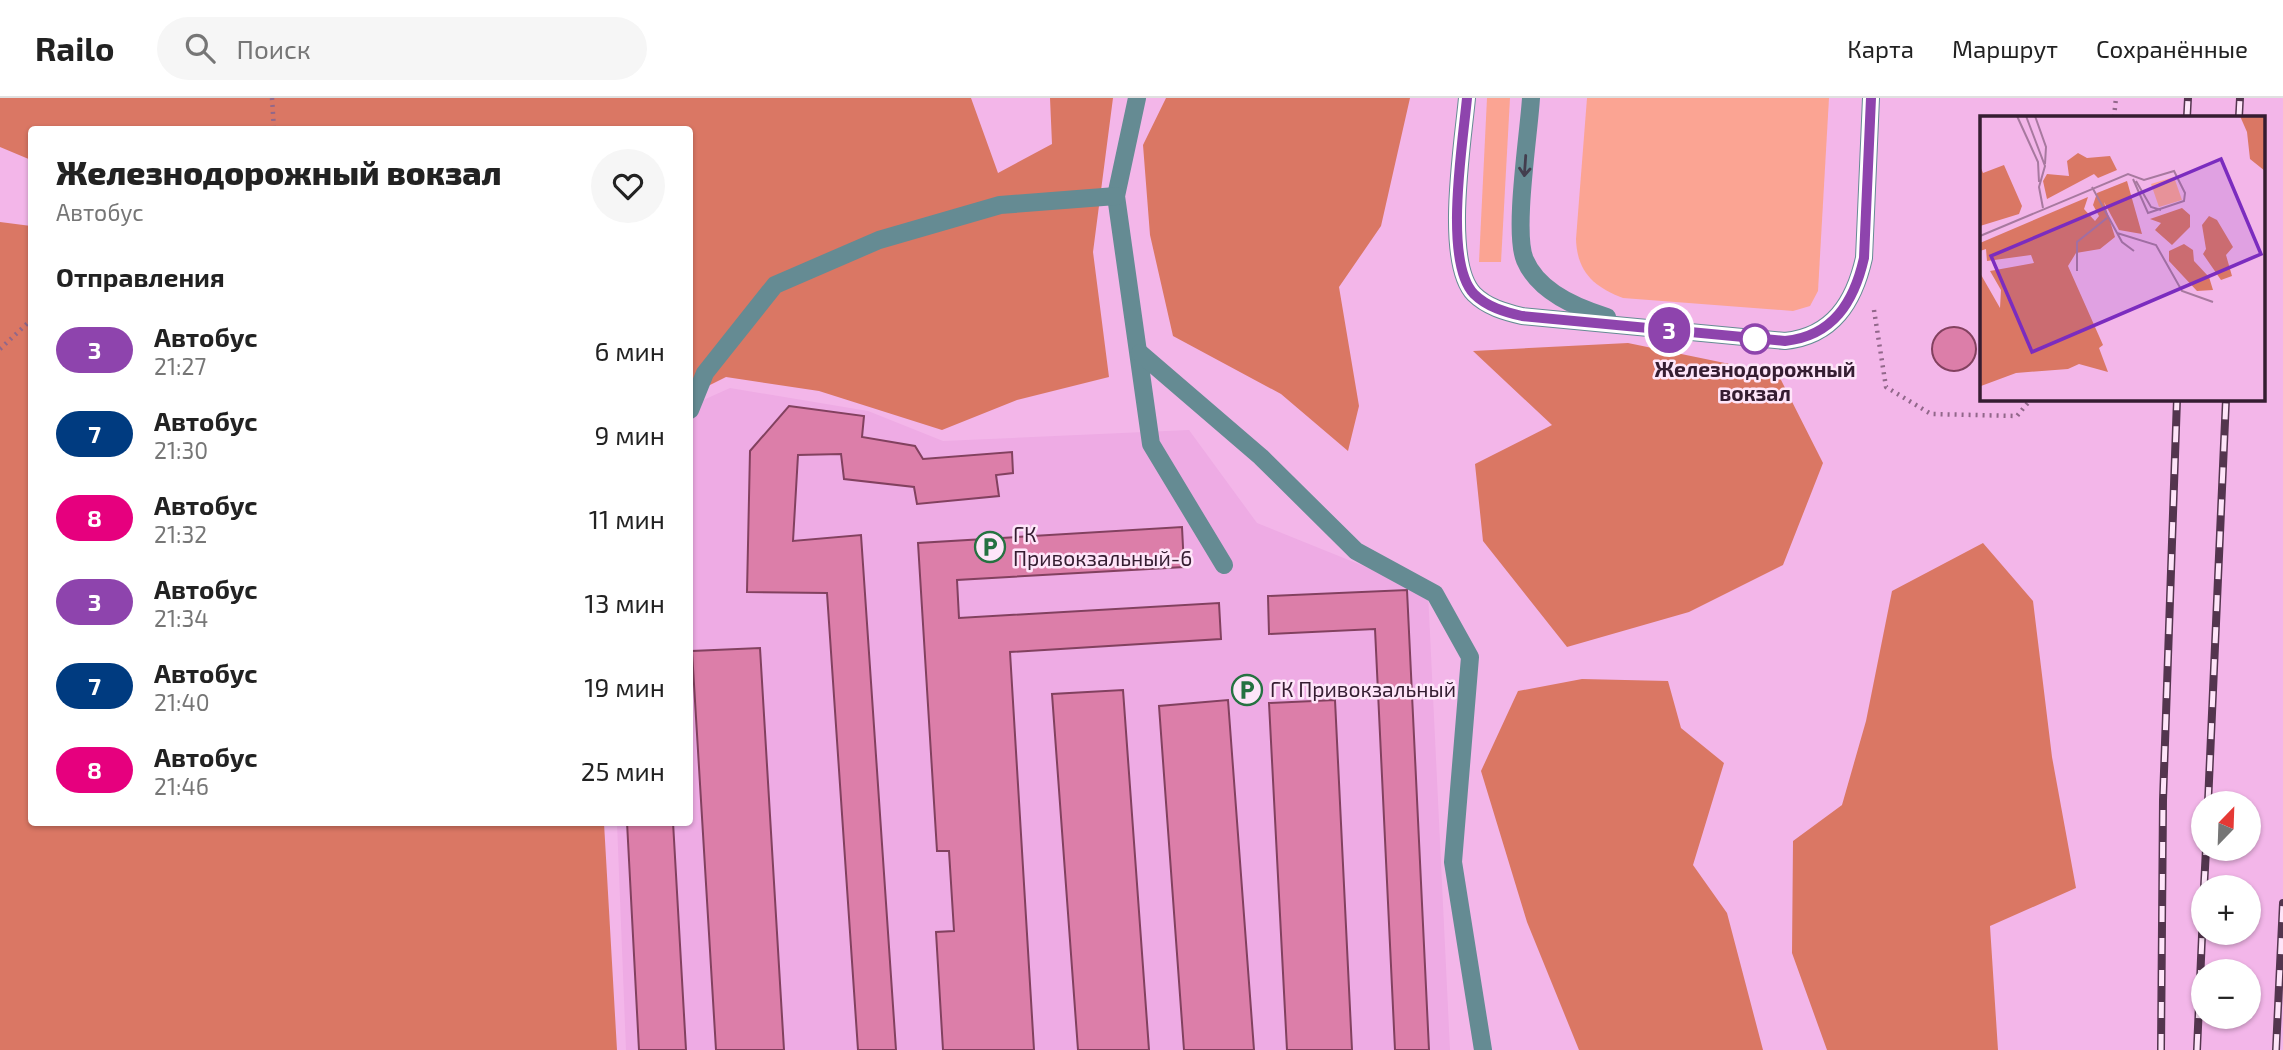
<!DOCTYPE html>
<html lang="ru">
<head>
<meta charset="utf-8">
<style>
	:root { --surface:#fff; --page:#f6f6f6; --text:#222; --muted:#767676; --line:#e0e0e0 }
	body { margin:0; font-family:"Exo 2",sans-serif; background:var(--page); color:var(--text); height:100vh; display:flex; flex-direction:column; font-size:26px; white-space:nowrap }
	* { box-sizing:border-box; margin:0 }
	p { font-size:23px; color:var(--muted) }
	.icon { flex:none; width:38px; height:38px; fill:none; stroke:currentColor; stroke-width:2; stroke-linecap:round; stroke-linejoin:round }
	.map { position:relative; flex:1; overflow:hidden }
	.details { position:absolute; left:28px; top:28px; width:665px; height:700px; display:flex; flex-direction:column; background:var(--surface); border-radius:7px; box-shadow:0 2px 5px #0004 }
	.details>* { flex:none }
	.badge { padding:0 14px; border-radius:23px; font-size:24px; line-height:46px }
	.needle { width:46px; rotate:23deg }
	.fabs { position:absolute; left:2191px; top:693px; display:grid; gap:14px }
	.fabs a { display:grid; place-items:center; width:70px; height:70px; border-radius:50%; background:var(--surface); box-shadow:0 2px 5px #0004; font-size:35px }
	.map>.badge { position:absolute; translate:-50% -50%; box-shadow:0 0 0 4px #fff }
	h2 { padding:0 28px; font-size:26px; line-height:63px }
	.round { display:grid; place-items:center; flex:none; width:74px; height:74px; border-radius:37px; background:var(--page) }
	.headline { display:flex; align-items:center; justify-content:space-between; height:119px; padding:0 28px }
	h1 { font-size:33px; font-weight:800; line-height:52px }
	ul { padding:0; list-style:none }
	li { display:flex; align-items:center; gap:21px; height:84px; padding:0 28px }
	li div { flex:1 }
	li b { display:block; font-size:26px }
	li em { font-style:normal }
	li .badge { min-width:77px; font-weight:700; text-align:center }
	header { display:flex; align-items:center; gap:42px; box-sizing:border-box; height:98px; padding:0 35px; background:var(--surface); border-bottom:2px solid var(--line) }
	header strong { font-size:33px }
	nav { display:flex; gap:38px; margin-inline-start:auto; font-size:24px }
	.search { width:490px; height:63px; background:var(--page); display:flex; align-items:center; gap:18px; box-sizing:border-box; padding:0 24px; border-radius:38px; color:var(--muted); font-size:26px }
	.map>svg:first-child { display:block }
	.built { fill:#eeabe4 }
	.green { fill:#fba493 }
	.forest { fill:#da7764 }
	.building { fill:#dc7ea9; stroke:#82415f; stroke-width:2 }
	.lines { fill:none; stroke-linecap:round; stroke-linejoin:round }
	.path { stroke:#91678a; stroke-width:4.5; stroke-dasharray:2 5; stroke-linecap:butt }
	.minor { stroke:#658b93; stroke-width:18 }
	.rail-casing { stroke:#53354e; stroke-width:8 }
	.rail { stroke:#fee5f9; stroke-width:5; stroke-dasharray:16; stroke-linecap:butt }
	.oneway { stroke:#433e4e }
	.line-casing { stroke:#fff; stroke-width:16 }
	.line { stroke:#8e44ad; stroke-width:10 }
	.stop-dot { fill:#fff; stroke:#8e44ad; stroke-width:3.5 }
	.labels { text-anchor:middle; stroke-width:5; stroke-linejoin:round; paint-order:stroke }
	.stop-label { font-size:21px; font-weight:bold; fill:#351d31; stroke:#fee5f9 }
	.poi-label { font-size:21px; fill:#351d31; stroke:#fee5f9; text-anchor:start }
	.inset-road { fill:none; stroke:#a7799f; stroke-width:2 }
	.view { fill:#7b2cbf; fill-opacity:0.15; stroke:#7b2cbf; stroke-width:3.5 }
	.inset-edge { fill:none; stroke:#351d31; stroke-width:3.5 }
</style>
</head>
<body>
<header>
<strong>Railo</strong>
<div class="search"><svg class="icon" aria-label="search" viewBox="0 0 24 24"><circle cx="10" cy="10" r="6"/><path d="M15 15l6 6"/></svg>Поиск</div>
<nav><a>Карта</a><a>Маршрут</a><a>Сохранённые</a></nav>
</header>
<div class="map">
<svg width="2283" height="952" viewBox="0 0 2283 952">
	<rect width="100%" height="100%" fill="#f3b6e9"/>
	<polygon class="built" points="730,290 868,313 943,343 1189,332 1257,425 1428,494 1450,952 626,952 617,725 690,724 690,308"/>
	<g class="green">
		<polygon points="1487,0 1510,0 1501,164 1479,164"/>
		<path d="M1587,0h242l-11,193 -8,15 -17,5 -170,-13c-29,-11 -46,-26 -47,-59z"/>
	</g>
	<g class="forest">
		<polygon points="0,0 971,0 998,75 1052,46 1050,0 1113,0 1093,154 1109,279 1017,302 942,332 819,293 726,279 690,297 690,32 32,32 31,62 0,49"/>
		<polygon points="1166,0 1410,0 1381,128 1339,189 1359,308 1348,353 1281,296 1173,238 1150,137 1143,47"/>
		<polygon points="0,124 31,128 32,724 604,725 617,952 0,952"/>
		<polygon points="1628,245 1778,276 1823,365 1783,467 1689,514 1567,549 1483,443 1475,366 1552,327 1473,253"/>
		<polygon points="1983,445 2033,503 2052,659 2076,790 1990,828 1998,952 1827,952 1792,855 1793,743 1842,707 1866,623 1892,493"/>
		<polygon points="1582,581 1668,583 1681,630 1724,665 1693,767 1727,815 1763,952 1579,952 1527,824 1481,673 1518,593"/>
	</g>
	<g class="building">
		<circle cx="1954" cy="251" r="22"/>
		<polygon points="789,308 864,318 862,339 915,348 923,361 1012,354 1013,375 996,377 999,398 917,406 914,389 844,381 841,356 798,357 793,443 861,437 896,952 858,952 827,495 747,494 750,353"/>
		<polygon points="1182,429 1184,469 957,482 959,520 1219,505 1221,541 1010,554 1034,952 943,952 936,834 954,833 949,753 937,753 918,445"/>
		<polygon points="1407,492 1429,952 1395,952 1375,531 1269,536 1268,498"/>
		<polygon points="760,550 784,952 716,952 692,553"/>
		<polygon points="1123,592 1149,952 1078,952 1052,596"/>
		<polygon points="1228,602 1254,952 1184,952 1159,608"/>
		<polygon points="1335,602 1352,952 1287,952 1269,605"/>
		<polygon points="627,724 673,724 686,952 639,952"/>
	</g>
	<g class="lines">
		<g class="path">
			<polyline points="272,0 274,32"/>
			<polyline points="2114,19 2116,0"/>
			<polyline points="1874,212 1886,289 1931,316 2017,318 2031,301"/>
			<polyline points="0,251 32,221"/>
		</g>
		<g class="minor">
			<polyline points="1137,0 1116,98 1151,346 1224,467"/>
			<path d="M1467,0c-4,44 -24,164 7,196 13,13 31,18 48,22l263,25c48,-5 69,-39 79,-83l7,-160"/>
			<path d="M1531,0c-2,35 -18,135 -6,162 13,31 52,48 82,57"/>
			<polyline points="1140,255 1261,359 1356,453 1435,496 1470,559 1453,764 1483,952"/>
			<polyline points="690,312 705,275 775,187 879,142 1000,107 1116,98"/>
		</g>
		<g class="rail-casing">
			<g id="rail">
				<polyline points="2187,19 2188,0"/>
				<polyline points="2239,19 2240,0"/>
				<polyline points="2208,705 2226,301"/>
				<polyline points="2204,789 2206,751"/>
				<polyline points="2161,952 2163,702 2177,301"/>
				<polyline points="2197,952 2203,815"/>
				<polyline points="2276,952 2283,805"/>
			</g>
		</g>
		<use href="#rail" class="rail"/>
	</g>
	<defs><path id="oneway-shaft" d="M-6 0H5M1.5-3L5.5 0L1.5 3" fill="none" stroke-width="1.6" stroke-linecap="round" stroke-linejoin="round" transform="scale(1.75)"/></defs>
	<use class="oneway" href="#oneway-shaft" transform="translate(1525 68) rotate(94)"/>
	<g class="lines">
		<g class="line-casing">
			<path id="line" d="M1467,0c-4,44 -24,164 7,196 13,13 31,18 48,22l263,25c48,-5 69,-39 79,-83l7,-160"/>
		</g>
		<use href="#line" class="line"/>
	</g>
	<defs>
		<g id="parking-ring" transform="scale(1.575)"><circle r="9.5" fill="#fee5f9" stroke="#257241" stroke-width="1.5"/><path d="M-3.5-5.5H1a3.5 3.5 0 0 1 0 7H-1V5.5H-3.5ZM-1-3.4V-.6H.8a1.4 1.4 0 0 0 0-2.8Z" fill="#257241"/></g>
	</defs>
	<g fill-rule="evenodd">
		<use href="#parking-ring" x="990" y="449"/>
		<use href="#parking-ring" x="1247" y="592"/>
	</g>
	<circle class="stop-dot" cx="1755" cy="241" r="14"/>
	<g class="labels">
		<g class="stop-label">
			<text x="1755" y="279">Железнодорожный<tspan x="1755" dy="24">вокзал</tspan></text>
		</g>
		<g class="poi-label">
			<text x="1013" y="444">ГК<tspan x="1013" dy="24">Привокзальный-6</tspan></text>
			<text x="1270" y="599">ГК Привокзальный</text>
		</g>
	</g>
	<g transform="translate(1980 18)">
		<rect width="285" height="285" fill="#f3b6e9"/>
		<path d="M194,61l8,23 -23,7 -8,-23z" fill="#fba493"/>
		<path d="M260,0h25v55l-15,-12 -3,-27zM98,37l9,5 23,-2 7,14 -19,8 -4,-4 -47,25 -4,-18 4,-7 22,2 -2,-15zM24,49l18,41 -3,8 -39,12v-60l3,7zM147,65l15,53 -23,-4 -15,-28 11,35 -15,12 -24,4 -8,13 35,79 -4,3 9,24 -29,-8 -11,5 -52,4 -35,13 -1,-113 20,35 1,-18 -11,-19 44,-8 -3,-8 -44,6 -1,-12 -6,2v-8l108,-46 -4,12 11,12 4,-5 -6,-11 4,-12zM202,92l8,7v12l-18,18 -17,-15 6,-7 -11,-4zM229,100l8,4 16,27 -7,8 6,21 -11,4 -18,-26 3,-5 -4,-24zM204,128l9,6 1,11 15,16 4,13 -16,1 -28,-30v-10z" fill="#da7764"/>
		<path class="inset-road" d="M37,0l21,46 1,20M46,0l19,50 -6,21 4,21M55,0l11,31 -1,17M156,65l15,26 10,3M112,71l30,55 12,9M137,117l39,12 26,46 31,11M0,120l148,-62 16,6 30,-9 11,22 -1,8 -36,12 -15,-34M97,155v-29l30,-24"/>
		<path class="view" d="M241,43l40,95 -229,98 -41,-96z"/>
		<rect width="285" height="285" class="inset-edge"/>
	</g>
</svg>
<div class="fabs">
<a><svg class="needle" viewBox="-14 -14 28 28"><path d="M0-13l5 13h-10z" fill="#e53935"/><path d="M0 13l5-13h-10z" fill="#767676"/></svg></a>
<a>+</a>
<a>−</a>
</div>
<b class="badge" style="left:1669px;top:232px;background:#8e44ad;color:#fff">3</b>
<section class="details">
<div class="headline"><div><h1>Железнодорожный вокзал</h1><p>Автобус</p></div><a class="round"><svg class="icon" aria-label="heart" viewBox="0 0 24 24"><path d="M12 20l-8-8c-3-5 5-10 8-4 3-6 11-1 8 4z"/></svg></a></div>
<h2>Отправления</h2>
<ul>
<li><span class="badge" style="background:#8e44ad;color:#fff">3</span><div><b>Автобус</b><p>21:27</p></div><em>6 мин</em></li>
<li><span class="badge" style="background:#003b80;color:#fff">7</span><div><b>Автобус</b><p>21:30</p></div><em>9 мин</em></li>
<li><span class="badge" style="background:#e6007e;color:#fff">8</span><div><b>Автобус</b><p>21:32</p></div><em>11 мин</em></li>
<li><span class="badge" style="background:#8e44ad;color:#fff">3</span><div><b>Автобус</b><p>21:34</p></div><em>13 мин</em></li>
<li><span class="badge" style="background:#003b80;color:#fff">7</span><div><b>Автобус</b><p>21:40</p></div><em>19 мин</em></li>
<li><span class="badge" style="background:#e6007e;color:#fff">8</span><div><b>Автобус</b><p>21:46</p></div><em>25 мин</em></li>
</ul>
</section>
</div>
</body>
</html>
